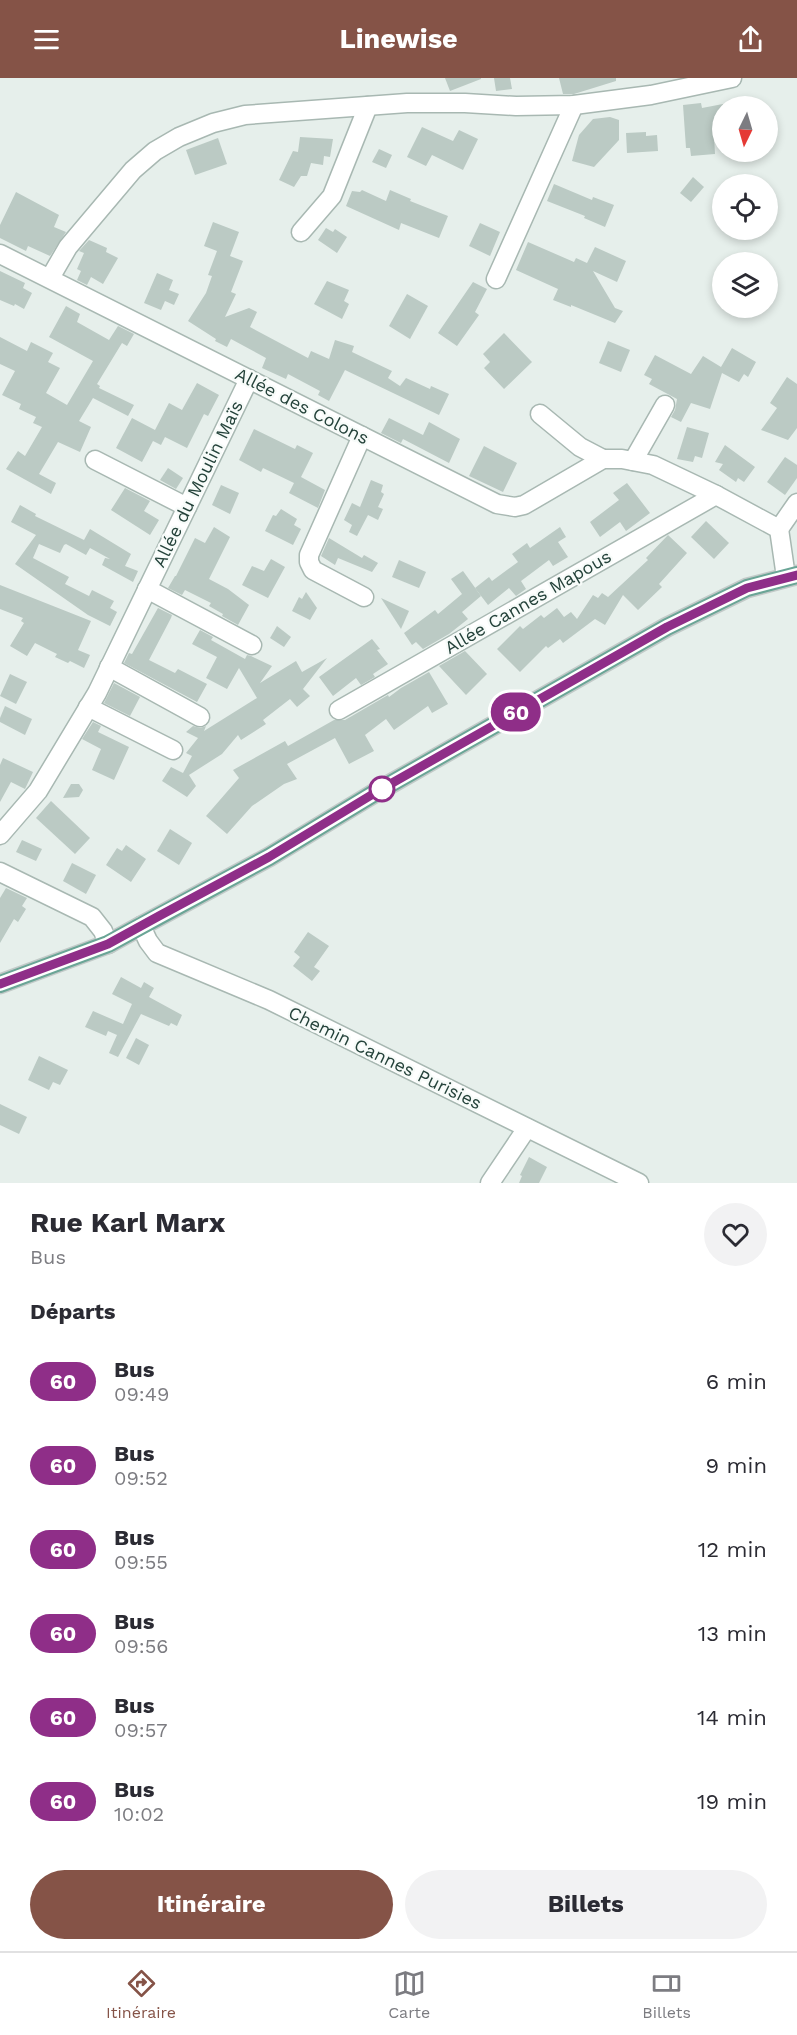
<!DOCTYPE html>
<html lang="fr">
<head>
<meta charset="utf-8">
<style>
	:root { --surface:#fff; --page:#f2f2f3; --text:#2b2b33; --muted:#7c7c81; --line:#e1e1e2; --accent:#855347 }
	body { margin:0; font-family:"Work Sans",sans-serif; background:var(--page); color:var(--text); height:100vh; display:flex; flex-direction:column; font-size:22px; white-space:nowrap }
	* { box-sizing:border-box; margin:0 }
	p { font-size:20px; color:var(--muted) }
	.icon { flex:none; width:33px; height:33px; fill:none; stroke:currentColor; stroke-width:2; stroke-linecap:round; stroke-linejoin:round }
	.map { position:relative; height:1105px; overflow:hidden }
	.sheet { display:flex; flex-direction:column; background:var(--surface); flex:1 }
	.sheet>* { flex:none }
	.badge { padding:0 12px; border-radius:20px; font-size:21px; line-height:39px }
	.needle { width:39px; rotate:185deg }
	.fabs { position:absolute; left:712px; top:18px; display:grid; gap:12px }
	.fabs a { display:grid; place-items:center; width:66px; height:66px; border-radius:50%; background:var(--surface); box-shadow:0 3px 9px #0003; font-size:30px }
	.map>.badge { position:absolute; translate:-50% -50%; box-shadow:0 0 0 3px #fff }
	h2 { padding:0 30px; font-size:22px; line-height:54px }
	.round { display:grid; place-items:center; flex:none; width:63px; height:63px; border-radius:32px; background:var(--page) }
	.headline { display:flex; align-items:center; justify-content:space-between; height:102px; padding:0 30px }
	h1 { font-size:28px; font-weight:700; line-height:45px }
	.cta { display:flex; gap:12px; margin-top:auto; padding:12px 30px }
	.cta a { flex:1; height:69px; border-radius:36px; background:var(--accent); color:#fff; font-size:24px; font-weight:700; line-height:69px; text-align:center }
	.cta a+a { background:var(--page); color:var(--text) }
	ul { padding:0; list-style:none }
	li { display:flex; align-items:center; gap:18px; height:84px; padding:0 30px }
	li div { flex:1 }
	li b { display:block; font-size:22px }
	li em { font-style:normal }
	li .badge { min-width:66px; font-weight:700; text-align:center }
	header { display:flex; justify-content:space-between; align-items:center; height:78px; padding:0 30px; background:var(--accent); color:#fff; font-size:27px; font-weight:700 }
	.dock { display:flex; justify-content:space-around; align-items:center; height:84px; border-top:2px solid var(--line); background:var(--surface); font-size:16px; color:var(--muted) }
	.dock a { display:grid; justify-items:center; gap:3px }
	.dock .active { color:var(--accent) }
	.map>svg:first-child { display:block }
	.building { fill:#bbcac4 }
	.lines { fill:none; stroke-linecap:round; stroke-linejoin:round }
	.minor-casing { stroke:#a8b8b2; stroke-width:21 }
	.major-casing { stroke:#c2cac8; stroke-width:21 }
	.minor { stroke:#fff; stroke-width:18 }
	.major { stroke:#6aa596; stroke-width:18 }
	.line-casing { stroke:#fff; stroke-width:14 }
	.line { stroke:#8f2e88; stroke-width:9 }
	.stop-dot { fill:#fff; stroke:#8f2e88; stroke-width:3 }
	.labels { text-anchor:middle; stroke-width:4.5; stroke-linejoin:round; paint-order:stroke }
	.street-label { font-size:18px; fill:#24423a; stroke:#f7fbf9 }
</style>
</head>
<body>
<header><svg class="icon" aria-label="menu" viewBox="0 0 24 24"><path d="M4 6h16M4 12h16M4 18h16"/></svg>Linewise<svg class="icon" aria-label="share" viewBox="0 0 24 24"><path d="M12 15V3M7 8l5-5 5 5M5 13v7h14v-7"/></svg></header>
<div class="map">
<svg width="797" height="1105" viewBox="0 0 797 1105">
	<rect width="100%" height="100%" fill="#e6efeb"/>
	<g class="building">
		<polygon points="445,0 481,0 481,1 450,13"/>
		<polygon points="494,0 510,0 512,11 496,13"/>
		<polygon points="559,0 616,0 616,3 574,16 563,16"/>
		<polygon points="701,25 702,30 723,26 723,57 714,58 715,76 691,78 690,70 686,70 683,27"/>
		<polygon points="610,39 619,42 619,62 594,89 572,83 579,57 593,41"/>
		<polygon points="422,49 453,63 459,52 478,61 463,92 432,77 426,88 407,79"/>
		<polygon points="646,54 646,58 657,57 658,73 627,75 626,55"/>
		<polygon points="300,59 333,61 330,79 324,78 323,87 311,85 307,98 301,98 294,109 279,102 293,73 298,74"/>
		<polygon points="218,60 227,86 195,97 186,72"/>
		<polygon points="379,71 392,77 386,90 372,84"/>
		<polygon points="693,99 704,109 691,124 680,115"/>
		<polygon points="554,106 592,122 593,119 614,127 605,149 584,140 585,138 547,123"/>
		<polygon points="362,112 386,123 390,112 411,121 410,123 448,138 439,160 401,145 399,152 346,128 352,113 360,114"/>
		<polygon points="16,114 59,137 54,149 66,154 50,178 28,168 26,173 0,160 0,147"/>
		<polygon points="213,144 239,154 230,178 243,183 231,214 236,216 225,239 249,230 257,234 250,249 308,280 311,273 329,281 335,262 354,268 352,274 392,293 388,300 400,308 406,300 430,311 431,308 449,316 439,337 345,292 329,323 318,317 320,313 288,296 286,301 262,290 266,280 231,261 227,269 215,263 216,261 188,243 206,215 212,198 208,197 217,173 204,168"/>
		<polygon points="480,145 500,154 490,178 469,168"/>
		<polygon points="326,150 333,154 335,151 347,159 337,175 318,162"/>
		<polygon points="89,162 107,170 106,174 118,180 103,206 91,199 87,207 77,202 81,193 77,191 84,175 79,173"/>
		<polygon points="528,164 574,184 576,180 587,185 595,169 626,183 617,204 593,193 615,230 623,233 615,245 571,227 571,229 553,222 558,211 516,192"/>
		<polygon points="0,193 25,205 23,210 32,215 24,231 15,226 14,228 0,222"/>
		<polygon points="157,195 173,202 169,212 179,216 174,227 165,223 161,232 144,225"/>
		<polygon points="327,203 349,212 344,223 349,226 342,241 314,226"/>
		<polygon points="473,204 487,211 475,234 479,237 457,268 438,255"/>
		<polygon points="407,216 428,228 410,261 389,248"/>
		<polygon points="66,228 80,236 77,244 109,262 118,248 134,256 127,268 122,265 97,306 100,308 99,310 134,327 128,338 93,320 79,343 91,349 80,374 58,364 39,396 56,405 51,416 6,391 18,373 25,378 42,349 33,345 36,339 19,331 21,326 2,317 15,293 0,286 0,259 27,273 31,264 53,275 48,284 60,290 46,315 67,327 93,283 49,259"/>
		<polygon points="504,255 532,284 504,311 484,290 490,284 483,276"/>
		<polygon points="608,263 630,272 621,294 599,285"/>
		<polygon points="732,270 756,284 748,299 744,296 739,304 722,295 710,331 691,325 681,344 671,339 675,332 677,321 649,306 652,301 644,297 655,277 691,296 703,278 721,289"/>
		<polygon points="787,299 797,306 797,350 788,362 761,352 777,330 770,325"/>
		<polygon points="197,305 219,317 208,338 204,336 187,370 165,359 161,367 153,363 142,384 116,370 132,340 155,352 169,325 182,332"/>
		<polygon points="389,340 423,357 429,344 460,361 449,385 403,361 401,365 381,355"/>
		<polygon points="687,349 709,355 702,380 695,378 693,384 677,381"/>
		<polygon points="254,351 295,371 297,367 313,375 301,399 325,412 318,430 289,415 294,405 263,390 261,394 239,382"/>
		<polygon points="725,367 755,389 744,404 738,400 736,404 719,392 723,386 715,384"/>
		<polygon points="484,368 517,385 503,414 469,398"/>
		<polygon points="785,379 797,387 797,400 785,417 767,404"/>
		<polygon points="168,390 183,400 176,411 160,402"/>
		<polygon points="371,402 383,407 381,414 384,416 378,429 383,431 378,442 368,437 357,458 349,454 352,447 344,442 352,425 360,429"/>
		<polygon points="627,405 650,435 626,453 620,444 600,459 590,444 619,422 613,415"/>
		<polygon points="221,407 239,415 230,436 212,427"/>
		<polygon points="125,410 150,423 144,433 159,442 150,457 111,432"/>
		<polygon points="20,427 36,436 35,438 84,462 90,451 131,476 125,488 138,493 133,504 102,487 105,480 110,481 90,470 86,477 66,466 64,467 60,475 39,466 33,480 69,499 65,506 89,518 92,512 114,523 110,530 117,534 110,548 88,537 15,486 36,457 11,444"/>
		<polygon points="281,431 297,441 294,447 301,451 293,467 265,453 273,437 276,438"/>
		<polygon points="706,443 729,465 714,481 691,459"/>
		<polygon points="214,449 230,459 209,501 228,511 249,527 238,547 222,538 223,536 209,528 211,525 185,512 182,517 168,510 175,498 176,498 195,460 205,465"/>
		<polygon points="560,449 566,459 558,464 568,479 553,488 549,482 521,503 526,511 516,518 509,510 488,527 475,510 489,499 492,503 518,484 512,476 527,465 530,470"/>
		<polygon points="668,457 687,475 659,506 662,509 638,532 623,517 605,547 595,541 563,565 560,561 548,570 546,568 520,594 497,571 520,548 523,551 541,537 544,540 557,530 564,539 571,534 577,541 593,517 598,520 602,515 608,519 648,482 646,480"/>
		<polygon points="329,460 362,480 364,477 378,485 372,494 338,480 335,487 321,478"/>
		<polygon points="271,481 285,489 268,520 242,507 252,488 264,493"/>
		<polygon points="399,482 426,494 419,510 392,499"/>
		<polygon points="463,493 481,518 462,534 468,541 449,556 423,571 416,564 412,567 404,555 435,532 438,536 462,516 451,501"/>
		<polygon points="0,507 91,543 78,572 90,577 84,590 70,583 68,585 55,579 57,576 35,565 27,578 10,568 24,545 21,543 23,540 0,531"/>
		<polygon points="306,514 317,530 310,542 292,533 299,519 302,521"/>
		<polygon points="381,520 409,533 401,551"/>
		<polygon points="158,530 172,537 171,540 149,582 175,595 178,591 207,606 197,624 124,585 129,575 132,576"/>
		<polygon points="277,548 291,559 284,569 270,560"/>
		<polygon points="200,552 213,559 211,562 245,581 247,577 251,578 272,588 260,605 296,583 302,594 327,580 303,611 310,618 297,629 290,621 263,642 266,646 241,662 238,657 222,676 189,697 196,708 187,719 162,703 171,689 183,695 192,678 186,675 198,660 186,654 193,648 200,650 206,648 204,653 257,620 239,590 227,611 206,600 217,579 192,566"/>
		<polygon points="372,561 380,571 377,572 388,586 373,596 375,599 361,607 356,600 333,618 319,599"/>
		<polygon points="465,573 487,596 466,617 439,588"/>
		<polygon points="429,594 448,626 432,635 428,628 394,652 386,641 365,657 374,673 349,686 335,660 287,686 297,701 284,706 252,728 227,756 206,738 239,700 233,692 285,663 288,668 334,642 345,642 388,617 389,619 401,610"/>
		<polygon points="10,596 27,604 16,626 0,618"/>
		<polygon points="114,605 140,619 130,638 104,625"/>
		<polygon points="5,628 32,641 25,657 0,644 0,640"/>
		<polygon points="93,644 101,648 98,654 129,669 114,702 92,692 101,671 82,661"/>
		<polygon points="3,680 33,694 25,711 11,704 0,724 0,687"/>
		<polygon points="71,706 79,706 83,712 79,719 63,720"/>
		<polygon points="51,723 90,760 75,776 36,740"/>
		<polygon points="170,751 192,765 179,787 157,773"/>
		<polygon points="22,762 42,771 36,783 16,774"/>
		<polygon points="126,767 146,781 131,804 106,787 117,770 122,773"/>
		<polygon points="72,785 96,797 86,816 63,803"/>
		<polygon points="6,810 27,820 22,828 26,831 18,844 14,841 0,865 0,820"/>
		<polygon points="308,854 329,868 314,889 320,893 312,903 293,888 300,879 294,874"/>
		<polygon points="121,899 141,910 144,904 154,910 149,919 182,937 177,948 171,945 169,948 141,936 118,979 109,975 117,957 108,953 106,958 85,949 93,933 123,946 132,926 112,916"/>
		<polygon points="136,960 149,967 139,987 126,980"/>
		<polygon points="39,978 68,992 60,1007 53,1004 49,1012 28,1002"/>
		<polygon points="0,1026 27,1039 19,1056 0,1047"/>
		<polygon points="529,1079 547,1089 539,1105 519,1105 522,1098 520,1097"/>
	</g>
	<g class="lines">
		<g class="minor-casing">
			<g id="minor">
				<polyline points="301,154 332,118 368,28"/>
				<polyline points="0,176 497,426 515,429 524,427 603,381 622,381 653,387 716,417 779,451 786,499"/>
				<polyline points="50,200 68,169 133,92 155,73 179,59 213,45 245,37 407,25 465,25 516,28 574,27 651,17 732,0"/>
				<polyline points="496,201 574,27"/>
				<polyline points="540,336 580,369 603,381"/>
				<polyline points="362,358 309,477 309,484 313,492 364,519"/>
				<polyline points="95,382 187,429"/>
				<polyline points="633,383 665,327"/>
				<polyline points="779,451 797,425"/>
				<polyline points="147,511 252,567"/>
				<polyline points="109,589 200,639"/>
				<polyline points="88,629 173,672"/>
				<polyline points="339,632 716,417"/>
				<polyline points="0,757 38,713 97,615 249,301"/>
				<polyline points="0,794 92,839 103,853 108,866"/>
				<polyline points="141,848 148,863 157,875 269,922 639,1105"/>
				<polyline points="490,1105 527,1050"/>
			</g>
		</g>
		<g class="major-casing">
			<polyline id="major" points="0,906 108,866 141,848 269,779 378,713 667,549 747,510 797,497"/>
		</g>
		<use href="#minor" class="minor"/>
		<use href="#major" class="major"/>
	</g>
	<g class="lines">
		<g class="line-casing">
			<polyline id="line" points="0,906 108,866 159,838 269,779 378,713 667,549 747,510 797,497"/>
		</g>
		<use href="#line" class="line"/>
	</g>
	<circle class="stop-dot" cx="382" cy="711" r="12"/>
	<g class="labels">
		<g class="street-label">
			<text transform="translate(302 328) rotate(27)" y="6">Allée des Colons</text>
			<text transform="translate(198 406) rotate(-64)" y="6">Allée du Moulin Maïs</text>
			<text transform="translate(528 524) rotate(-30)" y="6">Allée Cannes Mapous</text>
			<text transform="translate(385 980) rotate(26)" y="6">Chemin Cannes Purisies</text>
		</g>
	</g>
</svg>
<div class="fabs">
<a><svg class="needle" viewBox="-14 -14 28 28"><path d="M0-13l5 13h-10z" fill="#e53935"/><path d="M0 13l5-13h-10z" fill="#7c7c81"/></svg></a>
<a><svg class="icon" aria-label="locate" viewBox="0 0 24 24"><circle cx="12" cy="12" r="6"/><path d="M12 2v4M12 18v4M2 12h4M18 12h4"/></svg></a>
<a><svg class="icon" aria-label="layers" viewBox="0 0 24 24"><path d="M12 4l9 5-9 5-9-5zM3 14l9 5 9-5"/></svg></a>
</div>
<b class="badge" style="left:516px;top:634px;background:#8f2e88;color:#fff">60</b>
</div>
<section class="sheet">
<div class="headline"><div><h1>Rue Karl Marx</h1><p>Bus</p></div><a class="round"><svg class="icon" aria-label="heart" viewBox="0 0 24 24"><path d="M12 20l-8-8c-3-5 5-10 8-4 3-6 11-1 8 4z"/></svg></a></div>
<h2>Départs</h2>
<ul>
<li><span class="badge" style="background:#8f2e88;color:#fff">60</span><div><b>Bus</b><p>09:49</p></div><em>6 min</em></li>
<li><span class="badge" style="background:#8f2e88;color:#fff">60</span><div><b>Bus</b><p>09:52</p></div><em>9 min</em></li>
<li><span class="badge" style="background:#8f2e88;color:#fff">60</span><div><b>Bus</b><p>09:55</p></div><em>12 min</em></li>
<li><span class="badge" style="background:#8f2e88;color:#fff">60</span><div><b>Bus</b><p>09:56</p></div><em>13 min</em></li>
<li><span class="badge" style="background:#8f2e88;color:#fff">60</span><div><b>Bus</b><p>09:57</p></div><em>14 min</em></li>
<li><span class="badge" style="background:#8f2e88;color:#fff">60</span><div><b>Bus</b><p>10:02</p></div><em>19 min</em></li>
</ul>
<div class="cta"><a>Itinéraire</a><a>Billets</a></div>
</section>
<nav class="dock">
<a class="active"><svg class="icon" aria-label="directions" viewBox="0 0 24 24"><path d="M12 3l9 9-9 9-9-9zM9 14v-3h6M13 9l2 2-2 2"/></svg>Itinéraire</a>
<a><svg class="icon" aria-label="map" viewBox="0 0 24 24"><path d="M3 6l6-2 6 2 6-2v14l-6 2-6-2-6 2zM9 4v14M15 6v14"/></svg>Carte</a>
<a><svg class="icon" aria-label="tickets" viewBox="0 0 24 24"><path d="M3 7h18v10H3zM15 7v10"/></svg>Billets</a>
</nav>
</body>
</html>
